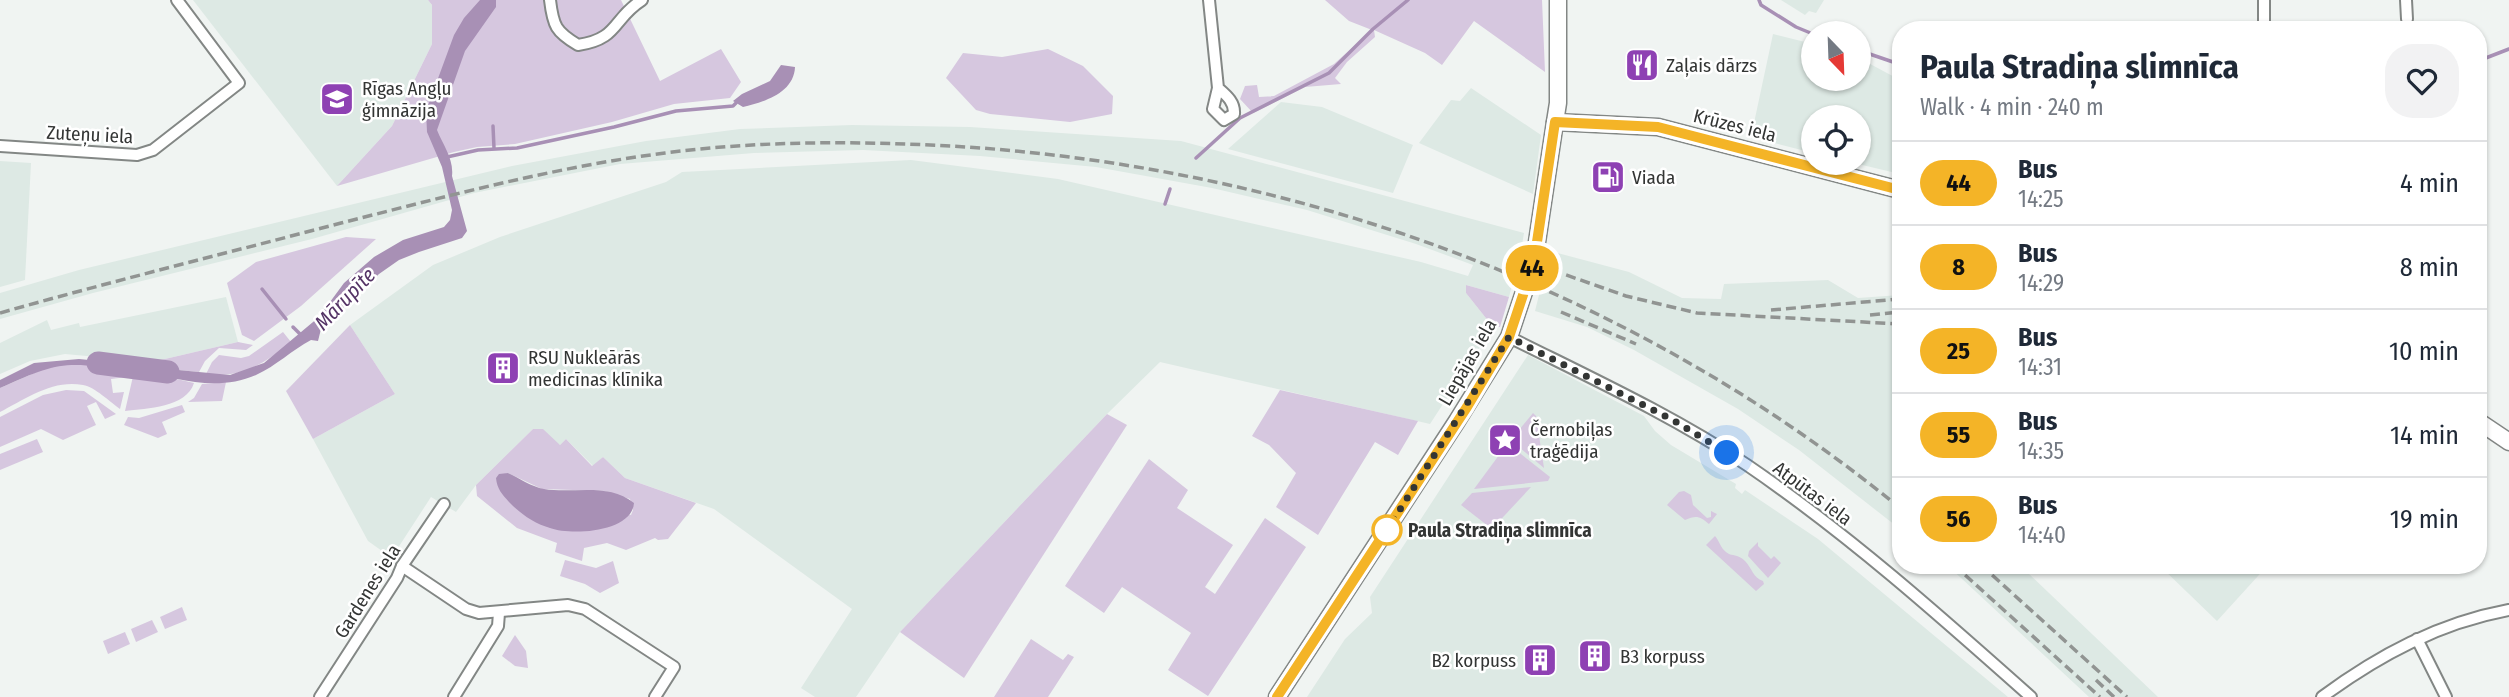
<!DOCTYPE html>
<html lang="en">
<head>
<meta charset="utf-8">
<style>
	:root { --surface:#fff; --page:#f2f2f3; --text:#1f2937; --muted:#747a83; --line:#e0e1e3 }
	body { margin:0; font-family:"Fira Sans Condensed",sans-serif; background:var(--page); color:var(--text); height:100vh; display:flex; flex-direction:column; font-size:26px; white-space:nowrap }
	* { box-sizing:border-box; margin:0 }
	p { font-size:23px; color:var(--muted) }
	.icon { flex:none; width:38px; height:38px; fill:none; stroke:currentColor; stroke-width:2; stroke-linecap:round; stroke-linejoin:round }
	.map { position:relative; flex:1; overflow:hidden }
	.drawer { position:absolute; left:1892px; top:21px; width:595px; height:553px; display:flex; flex-direction:column; background:var(--surface); border-radius:28px; box-shadow:0 2px 5px #0004 }
	.drawer>* { flex:none }
	.badge { padding:0 14px; border-radius:23px; font-size:24px; line-height:46px }
	.needle { width:46px; rotate:157deg }
	.fabs { position:absolute; left:1801px; top:21px; display:grid; gap:14px }
	.fabs a { display:grid; place-items:center; width:70px; height:70px; border-radius:50%; background:var(--surface); box-shadow:0 2px 5px #0004; font-size:35px }
	.you { position:absolute; width:35px; height:35px; margin:-18px; border:5px solid #fff; border-radius:50%; background:#1a73e8; box-shadow:0 0 0 10px #1a73e833 }
	.map>.badge { position:absolute; translate:-50% -50%; box-shadow:0 0 0 4px #fff }
	.round { display:grid; place-items:center; flex:none; width:74px; height:74px; border-radius:28px; background:var(--page) }
	.headline { display:flex; align-items:center; justify-content:space-between; height:119px; padding:0 28px }
	h1 { font-size:33px; font-weight:700; line-height:52px }
	ul { padding:0; list-style:none }
	li { display:flex; align-items:center; gap:21px; height:84px; padding:0 28px; border-top:2px solid var(--line) }
	li div { flex:1 }
	li b { display:block; font-size:26px }
	li em { font-style:normal }
	li .badge { min-width:77px; font-weight:700; text-align:center }
	.map>svg:first-child { display:block }
	.built { fill:#dde9e4 }
	.green { fill:#d6c7df; fill-rule:evenodd }
	.water { fill:#a890b5 }
	.lines { fill:none; stroke-linecap:round; stroke-linejoin:round }
	.stream { stroke:#a890b5; stroke-width:3.5 }
	.river { stroke:#a890b5; stroke-width:23 }
	.street-casing { stroke:#838785; stroke-width:14 }
	.secondary-casing { stroke:#838785; stroke-width:19 }
	.street { stroke:#fff; stroke-width:10 }
	.secondary { stroke:#fff; stroke-width:16 }
	.rail { stroke:#919492; stroke-width:3.5; stroke-dasharray:10 5; stroke-linecap:butt }
	.line-casing { stroke:#fff; stroke-width:16 }
	.line { stroke:#f4b427; stroke-width:10 }
	.walk { stroke:#333534; stroke-width:7; stroke-dasharray:0 12.6 }
	.stop-dot { fill:#fff; stroke:#f4b427; stroke-width:3.5 }
	.labels { text-anchor:middle; stroke-width:5; stroke-linejoin:round; paint-order:stroke }
	.poi-label { font-size:19px; fill:#333534; stroke:#fff; text-anchor:start }
	.street-label { font-size:19px; fill:#333534; stroke:#fff }
	.stop-label { font-size:19px; font-weight:bold; fill:#333534; stroke:#fff; text-anchor:start }
	.water-label { font-size:21px; font-style:italic; fill:#553466; stroke:#fff }
</style>
</head>
<body>
<div class="map">
<svg width="2509" height="697" viewBox="0 0 2509 697">
	<rect width="100%" height="100%" fill="#f0f4f2"/>
	<g class="built">
		<polygon points="193,0 428,0 432,5 432,44 392,126 337,186"/>
		<polygon points="1781,0 1824,0 1816,13 1809,11 1805,15"/>
		<polygon points="1773,34 1813,44 1813,79 1858,79 1859,58 1900,80 1900,174 1854,163 1858,163 1858,117 1813,117 1813,153 1751,137"/>
		<polygon points="1471,88 1541,135 1533,194 1419,143 1451,100 1460,101"/>
		<polygon points="1281,102 1322,107 1413,145 1393,193 1228,149"/>
		<polygon points="852,125 970,127 1181,141 1524,233 1521,251 1509,297 1466,285 1466,293 1493,327 1430,424 1160,362 1107,414 900,632 856,697 815,697 801,688 852,609 714,509 625,478 603,457 593,466 566,439 560,445 533,429 476,485 456,512 431,497 394,554 389,556 368,541 313,439 395,394 350,325 433,265 500,237 666,182 682,172 911,160 1058,179 1421,262 1468,276 1473,265 1416,244 1307,210 1212,188 1096,167 980,156 863,150 754,153 620,164 474,193 312,239 93,293 0,319 0,293 79,270 512,166 646,141 740,129"/>
		<polygon points="0,161 31,163 25,280 0,287"/>
		<polygon points="1550,251 1629,272 1682,298 1721,299 1724,284 1828,280 1858,298 1900,295 1900,529 1799,450 1738,409 1634,350 1587,327 1535,311"/>
		<polygon points="226,297 238,342 152,362 65,354 30,361 0,374 0,343 47,320 51,330 79,323 80,327"/>
		<polygon points="1528,355 1644,416 1655,431 1671,445 1736,484 1735,488 1742,494 1745,490 1818,539 2008,697 1307,697 1345,639 1372,613 1370,597"/>
		<polygon points="1947,565 2033,565 2027,572 2158,697 2089,697"/>
		<polygon points="2159,565 2268,565 2217,621"/>
	</g>
	<g class="green">
		<polygon points="428,0 621,0 660,81 721,49 741,82 730,98 674,104 612,122 515,144 477,147 454,152 337,186 392,126 432,44 432,5"/>
		<polygon points="1325,0 1542,0 1545,72 1474,21 1442,65 1425,53 1374,30 1375,37 1347,62 1335,78 1341,84 1305,87 1253,113 1240,99 1245,86 1257,85 1259,97 1274,96 1334,64 1372,30 1349,21"/>
		<polygon points="1048,49 1083,66 1113,96 1112,114 1070,122 990,114 976,110 946,78 963,53 1002,57"/>
		<polygon points="346,237 376,239 301,306 254,341 242,335 227,283 256,262"/>
		<polygon points="1466,285 1509,297 1500,327 1493,327 1466,293"/>
		<polygon points="350,325 395,394 313,439 286,391"/>
		<path d="M283,332l8,10c-26,21 -49,37 -85,32l6,-12 7,-7 22,3 8,-2z"/>
		<polygon points="238,342 253,345 246,350 219,348 205,361 199,372 147,367 137,363 138,361 152,362"/>
		<path d="M68,364h18l42,8 -1,5 -16,2 2,14 11,-1 -4,17c-10,-7 -25,-22 -37,-24 -30,-6 -58,14 -83,27v-24l48,-21z"/>
		<path d="M138,370l56,13c-8,25 -47,25 -69,28l9,-39z"/>
		<polygon points="226,382 222,401 188,402 194,398 202,384"/>
		<polygon points="66,390 84,391 116,414 105,419 96,402 87,406 96,425 63,440 41,429 0,447 0,417 43,395"/>
		<polygon points="1280,390 1418,421 1398,455 1375,442 1318,535 1276,507 1296,473 1269,445 1252,436"/>
		<polygon points="182,405 185,412 162,422 167,434 158,438 124,425 128,417 139,418"/>
		<polygon points="1533,413 1536,416 1544,468 1513,442 1514,436"/>
		<polygon points="1107,414 1127,425 964,678 900,632"/>
		<path d="M533,429h10l17,16 6,-6 26,27 11,-9 22,21 71,25 -28,36 -10,1 -3,-2 -29,12 -19,-7 -23,5 -2,13 -27,-9 2,-9 -40,-15 -40,-32 -1,-11zM508,473l34,16 62,2 26,8 3,11 -2,5 -135,-37z"/>
		<polygon points="37,439 43,452 0,470 0,454"/>
		<polygon points="1505,447 1512,447 1550,477 1548,481 1474,489"/>
		<polygon points="1149,459 1188,490 1177,508 1233,545 1205,587 1215,594 1265,518 1306,547 1208,696 1168,670 1191,633 1122,587 1104,613 1065,586"/>
		<polygon points="1531,487 1492,529 1461,505 1472,493"/>
		<path d="M1684,491l7,4 2,10 14,13 4,-1v-6l6,3 -8,10c-9,-8 -13,-9 -24,-4l-18,-15 12,-13z"/>
		<path d="M1715,536c5,6 6,14 14,18 6,2 10,1 16,7 7,7 8,17 18,20l1,3 -8,7 -50,-46z"/>
		<path d="M1758,542v4l13,13 3,-3 7,7 -13,15c-6,-7 -13,-14 -20,-22l1,-5z"/>
		<polygon points="565,560 596,568 613,561 619,583 600,593 585,584 560,576"/>
		<polygon points="182,607 187,620 165,629 160,617"/>
		<polygon points="152,620 158,632 136,642 131,629"/>
		<polygon points="125,632 130,644 108,654 103,641"/>
		<polygon points="515,635 526,651 528,668 515,666 502,656"/>
		<polygon points="1031,639 1063,660 1068,654 1074,657 1048,697 994,697"/>
	</g>
	<g class="water">
		<path d="M480,0h16v7l-31,44 -28,79c6,15 17,29 15,46l15,55 -5,7 -43,14 -20,8 -20,14 -58,55 -3,12 -7,-1c-19,10 -35,26 -55,35 -39,17 -79,4 -118,-5l-1,-7 10,4 83,8 34,-12 55,-46 25,-34 30,-26 29,-17 41,-13 6,-7 2,-10 -10,-43 -15,-35 -1,-21 28,-76 10,-17z"/>
		<path d="M781,65l14,2c-1,26 -31,35 -52,40l-10,-6 9,-7 28,-13z"/>
		<path d="M79,359l51,5 -2,8c-61,-12 -71,-10 -128,16v-8l34,-17z"/>
		<path d="M508,473c11,5 24,14 36,16 30,5 64,-7 90,14 -2,29 -62,33 -84,25 -17,-5 -29,-14 -41,-26 -7,-8 -12,-13 -13,-24l3,-4z"/>
	</g>
	<g class="lines">
		<g class="stream">
			<polyline points="1759,0 1761,5 1796,27 1813,34"/>
			<polyline points="1858,50 1893,62 1900,62"/>
			<polyline points="2478,61 2509,49"/>
			<polyline points="493,126 494,148"/>
			<polyline points="447,157 478,150 517,148 614,127 676,111 733,106 736,103"/>
			<polyline points="1196,158 1240,118 1329,73 1373,29 1408,0"/>
			<polyline points="1165,204 1170,189"/>
			<polyline points="262,289 286,319"/>
			<polyline points="293,327 301,335"/>
		</g>
		<polyline class="river" points="98,363 168,372"/>
		<g class="street-casing">
			<g id="street">
				<path d="M550,0c3,26 6,32 28,45 41,-6 34,-26 64,-45"/>
				<path d="M1209,0l9,88 -5,21 11,11 10,-6c1,-12 -8,-19 -16,-26"/>
				<polyline points="2264,0 2264,30"/>
				<polyline points="2406,0 2407,19"/>
				<polyline points="0,146 137,155 153,150 239,83 177,0"/>
				<path d="M1509,337c80,40 163,78 238,128 101,69 193,151 284,232"/>
				<polyline points="402,566 466,609 479,613 568,605 585,609 674,667 655,697"/>
				<polyline points="2417,639 2446,697"/>
				<polyline points="320,697 397,578 402,566 444,504"/>
				<polyline points="454,697 498,626 499,613"/>
				<path d="M2322,697c57,-42 117,-74 187,-87"/>
			</g>
		</g>
		<g class="secondary-casing">
			<g id="secondary">
				<polyline points="1555,122 1658,127 1900,190"/>
				<polyline points="2478,421 2509,442"/>
				<polyline points="1277,697 1457,421 1509,337 1534,262 1555,122 1558,103 1558,0"/>
			</g>
		</g>
		<use href="#street" class="street"/>
		<use href="#secondary" class="secondary"/>
		<g class="rail">
			<polyline points="1552,270 1626,296 1697,313 1900,324"/>
			<polyline points="1771,310 1900,299"/>
			<polyline points="1561,312 1636,344"/>
			<path d="M0,313c113,-32 227,-60 341,-90 107,-27 214,-56 324,-70 100,-13 202,-12 302,-6 339,23 669,145 933,361"/>
			<polyline points="1870,315 1900,312"/>
			<polyline points="1954,565 2100,697"/>
			<polyline points="1981,565 2127,697"/>
			<polyline points="2096,680 2114,697"/>
		</g>
	</g>
	<g class="lines">
		<g class="line-casing">
			<polyline id="line" points="1277,697 1467,407 1509,337 1534,262 1555,122 1658,127 1900,190"/>
		</g>
		<use href="#line" class="line"/>
		<polyline class="walk" points="1387,530 1509,337 1673,420 1727,453"/>
	</g>
	<defs>
		<g id="restaurant-square" transform="scale(1.75)"><rect x="-9" y="-9" width="18" height="18" rx="4" fill="#8e41b3" stroke="#fff"/><path d="M-5-6h1v4h1v-4h1v4h1v-4h1v5L-1.5 .5V6h-2V.5L-5-1ZM5-6V6H3V1.5H1.5Q1.5-4 5-6Z" fill="#fff"/></g>
		<g id="school-square" transform="scale(1.75)"><rect x="-9" y="-9" width="18" height="18" rx="4" fill="#8e41b3" stroke="#fff"/><path d="M0-5L7-2L0 1L-7-2ZM-4 1L0 2.5L4 1V4Q0 6-4 4Z" fill="#fff"/></g>
		<g id="fuel-square" transform="scale(1.75)"><rect x="-9" y="-9" width="18" height="18" rx="4" fill="#8e41b3" stroke="#fff"/><path d="M-5.5-6h7V0h2V4h1.3V-2.5L3-4.5l.8-.8L6-3V5H2.5V1h-1V6h-7ZM-4.2-4.7v3.2H.2V-4.7Z" fill="#fff"/></g>
		<g id="building-square" transform="scale(1.75)"><rect x="-9" y="-9" width="18" height="18" rx="4" fill="#8e41b3" stroke="#fff"/><path d="M-4-6H4V6H1V3H-1V6H-4ZM-2.5-4.3h1.7v1.8h-1.7ZM.8-4.3h1.7v1.8H.8ZM-2.5-1h1.7V.8h-1.7ZM.8-1h1.7V.8H.8Z" fill="#fff"/></g>
		<g id="sight-square" transform="scale(1.75)"><rect x="-9" y="-9" width="18" height="18" rx="4" fill="#8e41b3" stroke="#fff"/><path d="M0-6L1.8-2.2L6-1.7L2.9 1.2L3.7 5.4L0 3.3L-3.7 5.4L-2.9 1.2L-6-1.7L-1.8-2.2Z" fill="#fff"/></g>
	</defs>
	<g fill-rule="evenodd">
		<use href="#restaurant-square" x="1642" y="65"/>
		<use href="#school-square" x="337" y="99"/>
		<use href="#fuel-square" x="1608" y="177"/>
		<use href="#building-square" x="503" y="368"/>
		<use href="#sight-square" x="1505" y="440"/>
		<use href="#building-square" x="1595" y="656"/>
		<use href="#building-square" x="1540" y="660"/>
	</g>
	<circle class="stop-dot" cx="1387" cy="530" r="14"/>
	<g class="labels">
		<g class="poi-label">
			<text x="1666" y="72">Zaļais dārzs</text>
			<text x="362" y="95">Rīgas Angļu<tspan x="362" dy="22">ģimnāzija</tspan></text>
			<text x="1632" y="184">Viada</text>
			<text x="528" y="364">RSU Nukleārās<tspan x="528" dy="22">medicīnas klīnika</tspan></text>
			<text x="1530" y="436">Černobiļas<tspan x="1530" dy="22">traģēdija</tspan></text>
			<text x="1620" y="663">B3 korpuss</text>
			<text x="1516" y="667" text-anchor="end">B2 korpuss</text>
		</g>
		<g class="street-label">
			<text transform="translate(1735 125) rotate(14)" y="7">Krūzes iela</text>
			<text transform="translate(90 134) rotate(3)" y="7">Zuteņu iela</text>
			<text transform="translate(1467 362) rotate(-60)" y="7">Liepājas iela</text>
			<text transform="translate(1813 493) rotate(37)" y="7">Atpūtas iela</text>
			<text transform="translate(367 591) rotate(-58)" y="7">Gardenes iela</text>
		</g>
		<g class="stop-label">
			<text x="1408" y="537">Paula Stradiņa slimnīca</text>
		</g>
		<g class="water-label">
			<text transform="translate(345 299) rotate(-46)" y="7">Mārupīte</text>
		</g>
	</g>
</svg>
<div class="fabs">
<a><svg class="needle" viewBox="-14 -14 28 28"><path d="M0-13l5 13h-10z" fill="#e53935"/><path d="M0 13l5-13h-10z" fill="#747a83"/></svg></a>
<a><svg class="icon" aria-label="locate" viewBox="0 0 24 24"><circle cx="12" cy="12" r="6"/><path d="M12 2v4M12 18v4M2 12h4M18 12h4"/></svg></a>
</div>
<div class="you" style="left:1727px;top:453px"></div>
<b class="badge" style="left:1532px;top:268px;background:#f4b427;color:#111">44</b>
<section class="drawer">
<div class="headline"><div><h1>Paula Stradiņa slimnīca</h1><p>Walk · 4 min · 240 m</p></div><a class="round"><svg class="icon" aria-label="heart" viewBox="0 0 24 24"><path d="M12 20l-8-8c-3-5 5-10 8-4 3-6 11-1 8 4z"/></svg></a></div>
<ul>
<li><span class="badge" style="background:#f4b427;color:#111">44</span><div><b>Bus</b><p>14:25</p></div><em>4 min</em></li>
<li><span class="badge" style="background:#f4b427;color:#111">8</span><div><b>Bus</b><p>14:29</p></div><em>8 min</em></li>
<li><span class="badge" style="background:#f4b427;color:#111">25</span><div><b>Bus</b><p>14:31</p></div><em>10 min</em></li>
<li><span class="badge" style="background:#f4b427;color:#111">55</span><div><b>Bus</b><p>14:35</p></div><em>14 min</em></li>
<li><span class="badge" style="background:#f4b427;color:#111">56</span><div><b>Bus</b><p>14:40</p></div><em>19 min</em></li>
</ul>
</section>
</div>
</body>
</html>
